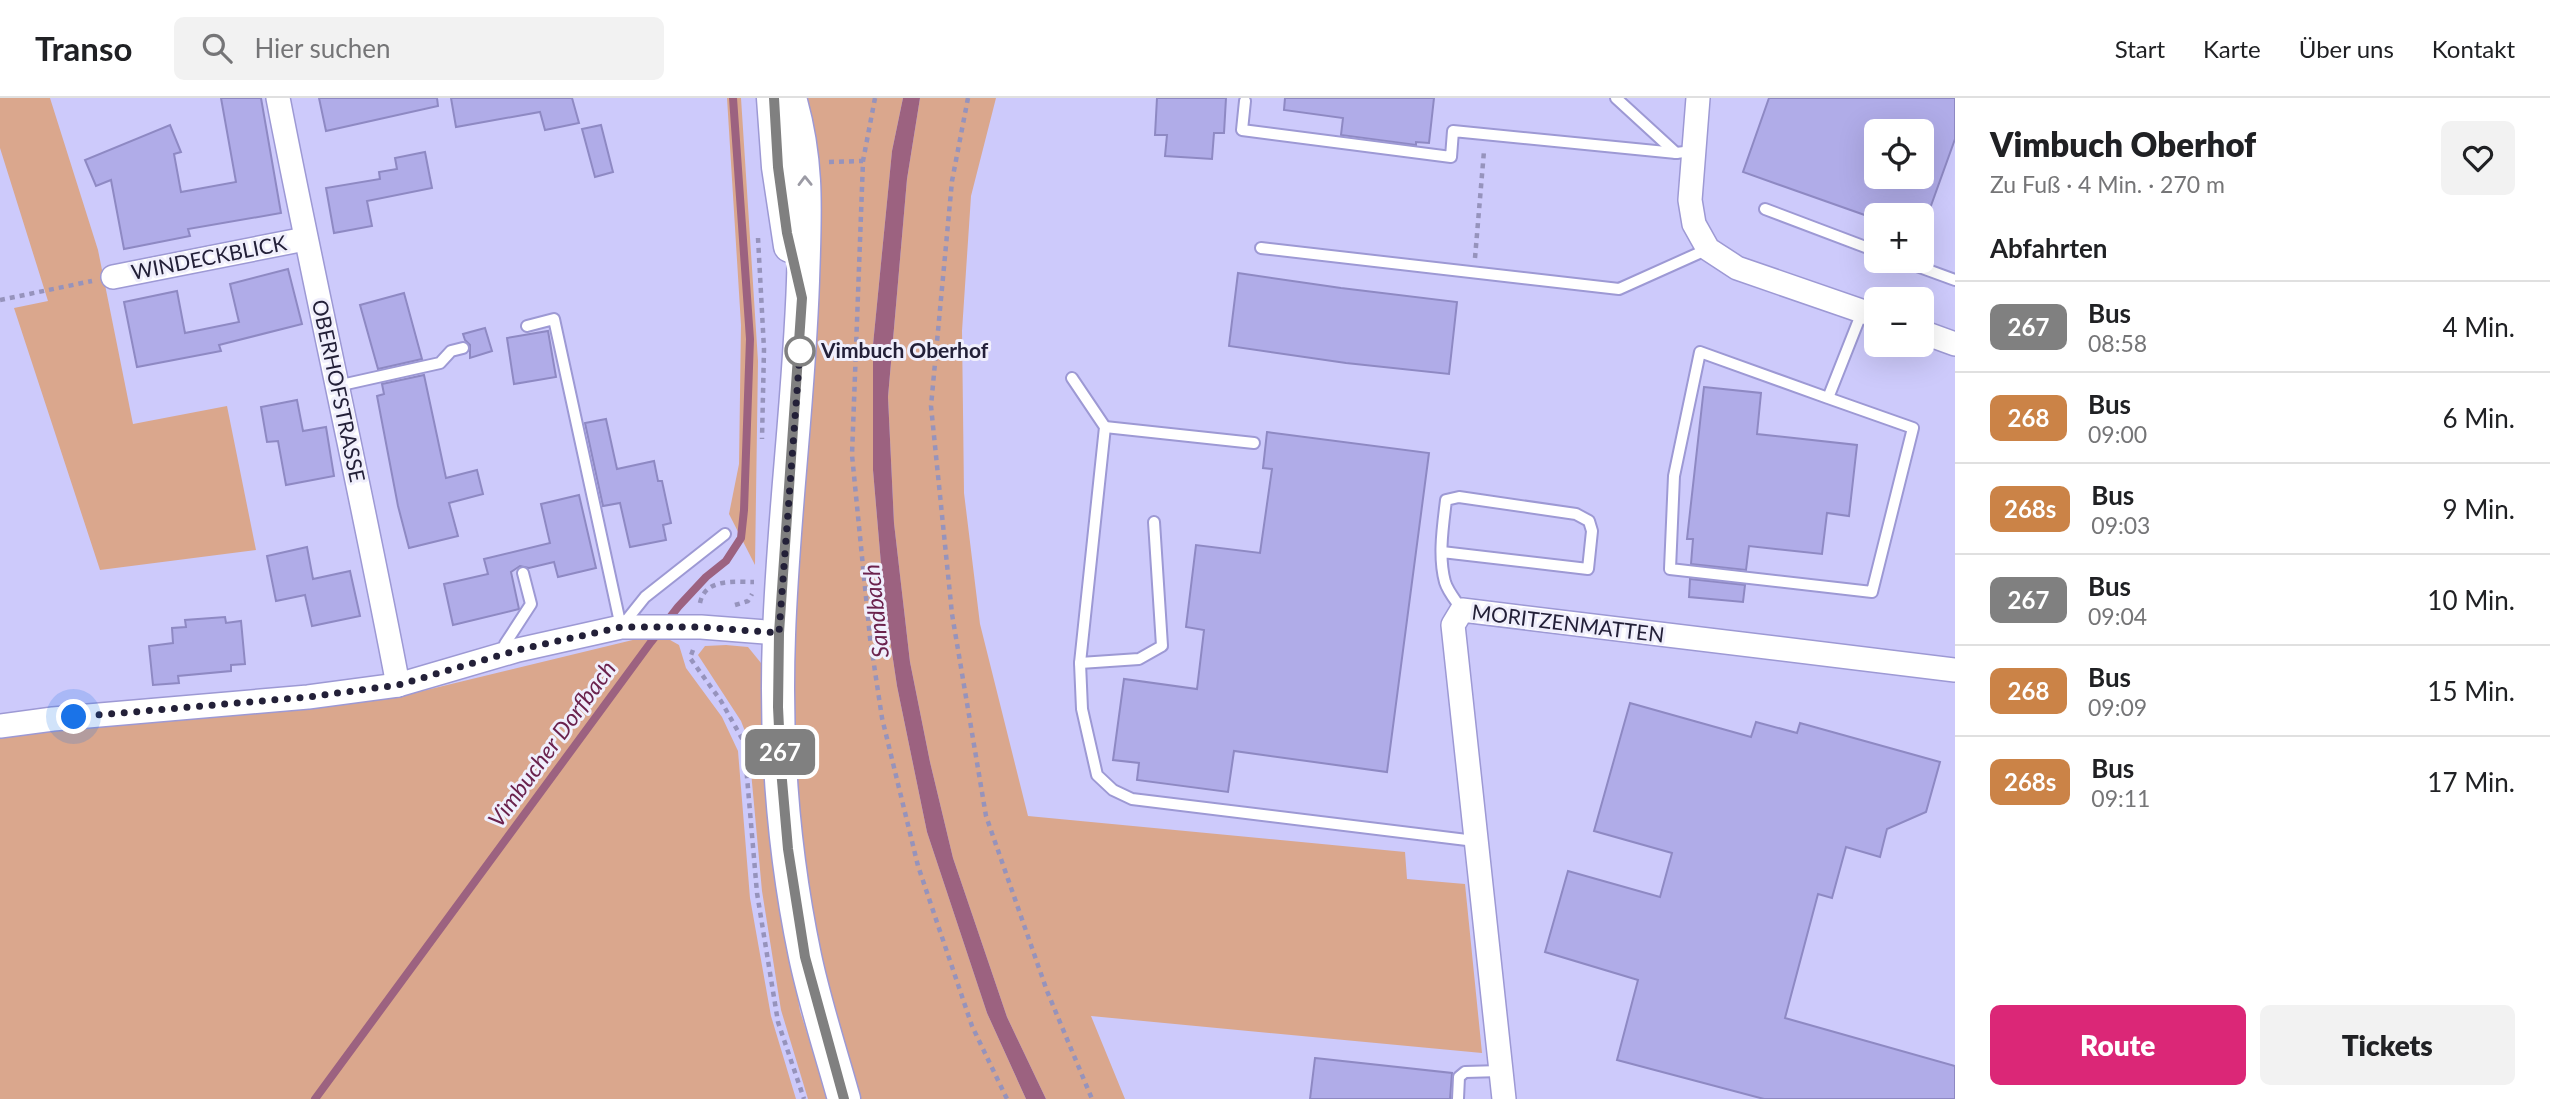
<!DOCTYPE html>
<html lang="de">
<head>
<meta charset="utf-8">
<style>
	:root { --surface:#fff; --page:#f2f2f2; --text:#202124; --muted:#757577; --line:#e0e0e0; --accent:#db2777 }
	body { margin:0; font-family:Lato,sans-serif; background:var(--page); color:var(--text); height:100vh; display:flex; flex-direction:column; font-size:26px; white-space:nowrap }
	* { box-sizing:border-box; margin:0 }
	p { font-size:23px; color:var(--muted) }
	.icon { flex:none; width:38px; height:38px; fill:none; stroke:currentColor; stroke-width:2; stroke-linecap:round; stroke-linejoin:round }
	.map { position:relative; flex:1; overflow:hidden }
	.details { display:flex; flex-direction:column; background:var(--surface); width:595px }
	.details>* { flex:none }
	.badge { padding:0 14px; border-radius:10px; font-size:24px; line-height:46px }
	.buttons { position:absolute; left:1864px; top:21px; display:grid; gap:14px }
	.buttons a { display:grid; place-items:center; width:70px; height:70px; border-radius:10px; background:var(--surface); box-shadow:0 7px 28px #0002; font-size:35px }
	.you { position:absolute; width:35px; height:35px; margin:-18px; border:5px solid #fff; border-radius:50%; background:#1a73e8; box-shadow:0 0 0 10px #1a73e833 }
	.map>.badge { position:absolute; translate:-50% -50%; box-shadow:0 0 0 4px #fff }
	h2 { padding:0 35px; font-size:26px; line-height:63px }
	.round { display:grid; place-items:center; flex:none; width:74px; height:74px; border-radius:10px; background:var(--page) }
	.summary { display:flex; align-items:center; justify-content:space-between; height:119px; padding:0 35px }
	h1 { font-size:33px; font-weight:800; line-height:52px }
	.cta { display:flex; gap:14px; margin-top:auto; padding:14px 35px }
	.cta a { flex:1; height:80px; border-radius:10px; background:var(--accent); color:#fff; font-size:28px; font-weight:800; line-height:80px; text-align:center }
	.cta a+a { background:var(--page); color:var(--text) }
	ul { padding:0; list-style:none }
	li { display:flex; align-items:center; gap:21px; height:91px; padding:0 35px; border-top:2px solid var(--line) }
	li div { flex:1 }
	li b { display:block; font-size:26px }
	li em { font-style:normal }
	li .badge { min-width:77px; font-weight:700; text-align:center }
	header { display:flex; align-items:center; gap:42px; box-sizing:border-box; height:98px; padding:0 35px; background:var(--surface); border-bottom:2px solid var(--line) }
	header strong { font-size:33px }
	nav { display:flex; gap:38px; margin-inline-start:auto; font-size:24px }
	.search { width:490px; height:63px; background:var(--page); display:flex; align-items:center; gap:18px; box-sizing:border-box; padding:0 24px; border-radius:10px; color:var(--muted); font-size:26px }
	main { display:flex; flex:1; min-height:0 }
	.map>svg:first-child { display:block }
	.green { fill:#daa78d }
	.water { fill:#9c6280 }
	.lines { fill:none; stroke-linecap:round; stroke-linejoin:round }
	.stream { stroke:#9c6280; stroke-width:8 }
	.building { fill:#b0ace8; stroke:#8e89c3; stroke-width:2; fill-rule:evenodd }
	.lane-casing { stroke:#9d99d4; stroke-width:14 }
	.street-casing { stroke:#9d99d4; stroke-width:26 }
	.secondary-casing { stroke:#9d99d4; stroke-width:35 }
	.path { stroke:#9693bc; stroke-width:4.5; stroke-dasharray:5 5; stroke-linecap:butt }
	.lane { stroke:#fff; stroke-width:10 }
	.street { stroke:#fff; stroke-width:23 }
	.secondary { stroke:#fff; stroke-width:32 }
	.oneway { stroke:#9c9ba5 }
	.line-casing { stroke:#fff; stroke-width:16 }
	.line { stroke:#808080; stroke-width:10 }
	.walk { stroke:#232038; stroke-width:7; stroke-dasharray:0 12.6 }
	.stop-dot { fill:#fff; stroke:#808080; stroke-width:3.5 }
	.labels { text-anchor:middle; stroke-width:6; stroke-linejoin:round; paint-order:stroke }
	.street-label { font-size:21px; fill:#232038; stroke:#f0effc }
	.stop-label { font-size:21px; font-weight:bold; fill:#232038; stroke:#f0effc; text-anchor:start }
	.water-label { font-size:23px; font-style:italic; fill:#6b224d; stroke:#f0effc }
</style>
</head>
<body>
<header>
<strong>Transo</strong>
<div class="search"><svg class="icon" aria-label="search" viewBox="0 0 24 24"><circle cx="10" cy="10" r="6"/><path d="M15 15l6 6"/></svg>Hier suchen</div>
<nav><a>Start</a><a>Karte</a><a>Über uns</a><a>Kontakt</a></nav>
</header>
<main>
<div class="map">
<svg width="1955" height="1001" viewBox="0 0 1955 1001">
	<rect width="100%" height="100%" fill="#cdcafb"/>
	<g class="green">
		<polygon points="0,0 50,0 98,152 133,326 227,308 256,452 100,472 14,210 48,203 0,50"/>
		<polygon points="727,0 741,0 758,263 755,467 729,416 739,366 741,227"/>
		<path d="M807,0h96l-11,53 -19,194v125l11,129 13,87 30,146 60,181 39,86h-170l-24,-76 -27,-140 -11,-91v-173l26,-403c0,-40 -4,-78 -13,-118z"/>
		<polygon points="920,0 996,0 971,98 962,233 964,395 980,526 1028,718 1405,754 1407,781 1465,786 1482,955 1091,918 1125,1001 1046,1001 1007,919 953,760 930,664 910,564 894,425 888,299 907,81"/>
		<polygon points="663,538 679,547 686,570 722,619 738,653 750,800 771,918 796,1001 0,1001 0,636 410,596 645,539"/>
		<polygon points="726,547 748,549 761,565 763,659 775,771 800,913 828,1001 808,1001 781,912 762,793 748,641 741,623 698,557 705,548"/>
	</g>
	<polygon class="water" points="903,0 920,0 907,81 888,299 894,425 910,564 930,664 953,760 1007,919 1046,1001 1026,1001 987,915 927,734 897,588 884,501 873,372 873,247 892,53"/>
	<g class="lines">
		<polyline class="stream" points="315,1001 651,544 678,509 706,479 726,463 741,440 744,412 750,241 733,0"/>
	</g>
	<g class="building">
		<polygon points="221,0 261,0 281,115 188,131 190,138 124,151 111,82 96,88 85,62 170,27 181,54 174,56 181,94 236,84"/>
		<polygon points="319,0 437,0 438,8 326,33"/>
		<polygon points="451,0 572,0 579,25 545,32 540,14 456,29"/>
		<polygon points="1157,0 1226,0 1224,35 1214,35 1212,61 1165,58 1167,37 1155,37"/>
		<polygon points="1285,0 1434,0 1429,45 1416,44 1416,47 1341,37 1343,20 1284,12"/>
		<path d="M1769,0h186v41l-31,86h-2v-10h-46v4l-133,-47zM1876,33h46v46h-46z"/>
		<polygon points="601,27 613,74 595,79 582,31"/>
		<polygon points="425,54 432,90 367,103 372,128 334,135 326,90 380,81 379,74 397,71 395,60"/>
		<polygon points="288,171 302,226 219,247 221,253 137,269 124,204 177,193 185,235 239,224 230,186"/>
		<polygon points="1238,175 1341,190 1457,204 1449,276 1346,265 1229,248"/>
		<polygon points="404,195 422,261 378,271 360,207"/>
		<polygon points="485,230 492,253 470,260 470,247 465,242 463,236"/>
		<polygon points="548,233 556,279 514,286 507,240"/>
		<polygon points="424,277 446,380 477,372 483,396 449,405 458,438 409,450 398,408 377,298 384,296 382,286"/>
		<polygon points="1704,289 1761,295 1757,336 1857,347 1849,418 1827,415 1822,456 1749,448 1746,472 1691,466 1693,441 1687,441"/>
		<polygon points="297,302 303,333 326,329 334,378 286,387 278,343 267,344 261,309"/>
		<polygon points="606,321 617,371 654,363 658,383 662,383 671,425 663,427 666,442 630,449 620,405 603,408 585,325"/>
		<polygon points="1267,334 1429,355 1387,674 1234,653 1228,694 1137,682 1139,665 1113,662 1124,581 1197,591 1204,532 1186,529 1196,447 1260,455 1272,371 1263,370"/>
		<polygon points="579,397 596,470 558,479 554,464 529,470 520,468 511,474 519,511 453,527 444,486 488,476 484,461 550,445 541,406"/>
		<polygon points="307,449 313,481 350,473 360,518 312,528 305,497 276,503 267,458"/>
		<polygon points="1690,481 1745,487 1743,504 1689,499"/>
		<polygon points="225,519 226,525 241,523 245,566 231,567 231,573 178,578 179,585 153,587 149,548 173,545 172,530 186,529 185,522"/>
		<polygon points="1630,605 1751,639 1756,624 1797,635 1800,625 1940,664 1926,714 1887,731 1880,759 1846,749 1832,800 1818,796 1785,920 1955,968 1955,1001 1764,1001 1617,962 1638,882 1545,854 1568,773 1660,799 1672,755 1594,733"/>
		<polygon points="1315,960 1452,975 1450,1001 1310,1001"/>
	</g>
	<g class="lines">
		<g class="lane-casing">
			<g id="lane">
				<polyline points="1616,0 1676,55"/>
				<polyline points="1245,3 1242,32 1451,59 1453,33 1676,55 1693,53"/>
				<polyline points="1765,111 1876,153"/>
				<polyline points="1261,150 1619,191 1708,151"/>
				<polyline points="1903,163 1955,182"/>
				<polyline points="527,228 554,221 621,529 645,499 725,436"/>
				<polyline points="1072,280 1105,329 1080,565 1082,611 1097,677 1113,692 1132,701 1475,743"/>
				<polyline points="337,288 440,265 451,253 463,250"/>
				<polyline points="1828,300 1913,330 1872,494 1670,471 1674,378 1700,254 1828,300 1862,214"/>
				<polyline points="1105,329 1254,345"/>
				<path d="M1442,454l146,17 4,-38 -3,-10 -13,-7 -117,-17 -13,3c-3,26 -8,56 -1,82 3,10 12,20 17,28"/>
				<polyline points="507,556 505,546 531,506 523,475"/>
				<polyline points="1080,565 1139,561 1162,548 1154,424"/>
				<polyline points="1458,1001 1459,979 1465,974 1501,973"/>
			</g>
		</g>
		<g class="street-casing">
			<g id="street">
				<path d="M278,0c38,196 83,391 120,587"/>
				<polyline points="1698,0 1690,102 1694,126 1708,151 1737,170 1876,218"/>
				<polyline points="113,179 305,141"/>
				<polyline points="1922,234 1955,246"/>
				<polyline points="0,628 53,621 308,599 398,587 518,552 621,529 701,529 779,535"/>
				<polyline points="1504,1001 1453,527 1462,512 1955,572"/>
			</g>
		</g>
		<g class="secondary-casing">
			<g id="secondary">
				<polyline points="773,0 778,69 790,148"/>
				<path d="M790,0c19,65 15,117 13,183 -4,119 -20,236 -24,354 -4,107 4,216 26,321 10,48 26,96 39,143"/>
			</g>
		</g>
		<g class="path">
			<polyline points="875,0 863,63 852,357 870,540 882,620 918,768 972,928 1007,1001"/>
			<polyline points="968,0 952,83 931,308 952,516 986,718 1047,893 1092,1001"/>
			<polyline points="829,64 863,63"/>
			<polyline points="758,140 764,251 762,341"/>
			<polyline points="1475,160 1484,53"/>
			<polyline points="0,202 92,183"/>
			<path d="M700,505c5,-25 34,-21 54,-21"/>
			<polyline points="735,507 748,503 752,496"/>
			<polyline points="693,552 690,560 721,603 744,644 757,795 778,924 804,1001"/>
		</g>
		<use href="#lane" class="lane"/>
		<use href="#street" class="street"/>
		<use href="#secondary" class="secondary"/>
	</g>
	<defs><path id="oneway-chevron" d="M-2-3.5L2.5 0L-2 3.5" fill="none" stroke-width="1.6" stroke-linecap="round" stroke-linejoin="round" transform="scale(1.75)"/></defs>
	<use class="oneway" href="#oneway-chevron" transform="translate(805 83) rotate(-91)"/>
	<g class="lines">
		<g class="line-casing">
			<polyline id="line" points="774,0 778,69 787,135 802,200 779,535 778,609 781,671 788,751 805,859 844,1001"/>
		</g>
		<use href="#line" class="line"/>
		<polyline class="walk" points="74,619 308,599 398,587 518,552 621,529 701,529 779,535 800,253"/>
	</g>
	<circle class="stop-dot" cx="800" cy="253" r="14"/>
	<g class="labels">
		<g class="street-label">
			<text transform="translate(209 160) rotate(-11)" y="7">WINDECKBLICK</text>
			<text transform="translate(338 293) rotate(78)" y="7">OBERHOFSTRASSE</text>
			<text transform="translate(1568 526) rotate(7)" y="7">MORITZENMATTEN</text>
		</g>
		<g class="stop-label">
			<text x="821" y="260">Vimbuch Oberhof</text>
		</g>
		<g class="water-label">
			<text transform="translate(876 513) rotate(-96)" y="8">Sandbach</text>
			<text transform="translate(552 646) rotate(-54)" y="8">Vimbucher Dorfbach</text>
		</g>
	</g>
</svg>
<div class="buttons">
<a><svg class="icon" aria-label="locate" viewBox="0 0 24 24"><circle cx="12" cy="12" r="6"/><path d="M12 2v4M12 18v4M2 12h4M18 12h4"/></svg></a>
<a>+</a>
<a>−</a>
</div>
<div class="you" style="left:74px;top:619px"></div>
<b class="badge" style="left:780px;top:654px;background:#808080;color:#fff">267</b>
</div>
<section class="details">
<div class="summary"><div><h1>Vimbuch Oberhof</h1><p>Zu Fuß · 4 Min. · 270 m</p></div><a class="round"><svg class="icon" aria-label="heart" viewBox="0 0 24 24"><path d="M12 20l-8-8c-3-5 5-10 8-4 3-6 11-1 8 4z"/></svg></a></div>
<h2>Abfahrten</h2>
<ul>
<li><span class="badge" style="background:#808080;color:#fff">267</span><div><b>Bus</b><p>08:58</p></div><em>4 Min.</em></li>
<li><span class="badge" style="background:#cb8347;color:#fff">268</span><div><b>Bus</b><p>09:00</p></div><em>6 Min.</em></li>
<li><span class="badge" style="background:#cb8347;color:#fff">268s</span><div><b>Bus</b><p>09:03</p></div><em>9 Min.</em></li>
<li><span class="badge" style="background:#808080;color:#fff">267</span><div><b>Bus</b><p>09:04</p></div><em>10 Min.</em></li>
<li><span class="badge" style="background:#cb8347;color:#fff">268</span><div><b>Bus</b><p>09:09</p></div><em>15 Min.</em></li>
<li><span class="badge" style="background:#cb8347;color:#fff">268s</span><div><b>Bus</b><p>09:11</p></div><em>17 Min.</em></li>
</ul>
<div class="cta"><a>Route</a><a>Tickets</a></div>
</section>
</main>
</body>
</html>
